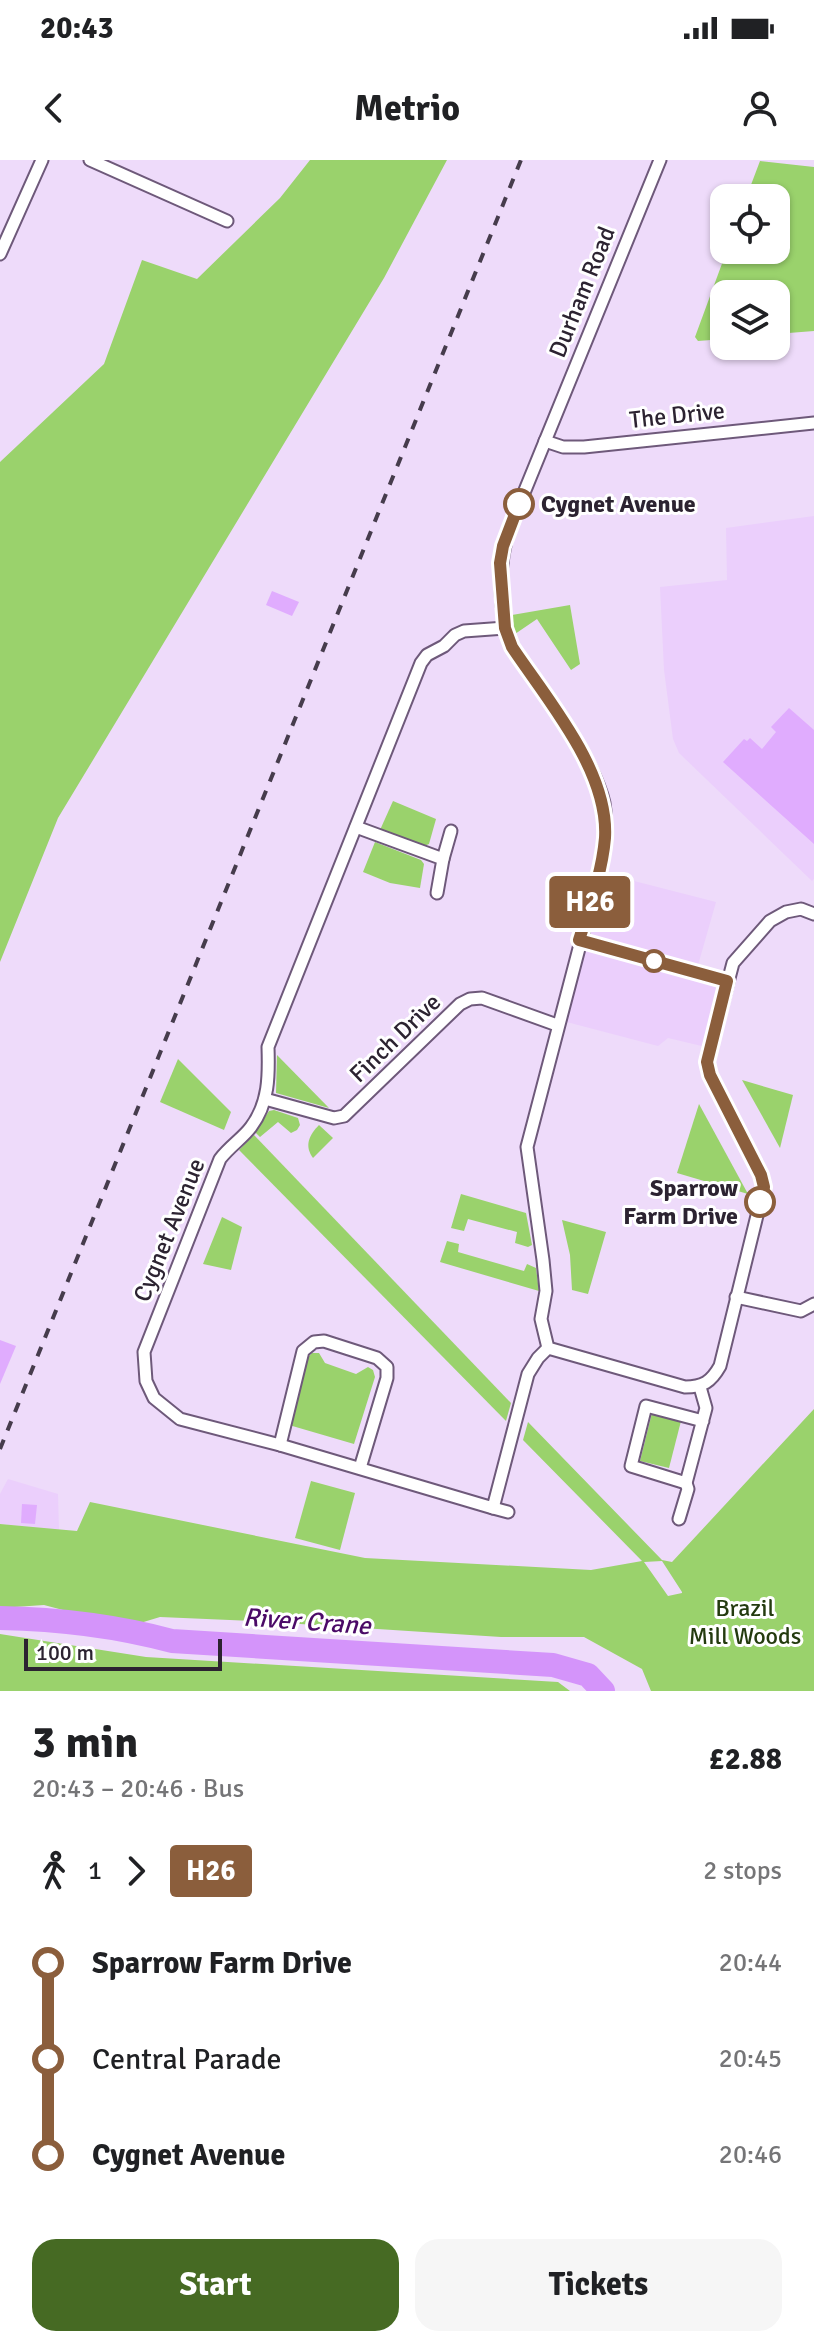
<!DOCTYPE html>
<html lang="en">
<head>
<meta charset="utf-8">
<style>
	:root { --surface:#fff; --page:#f6f6f6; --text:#202124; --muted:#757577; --accent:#466a23 }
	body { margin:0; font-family:Signika,sans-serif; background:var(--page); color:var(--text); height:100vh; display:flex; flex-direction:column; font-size:30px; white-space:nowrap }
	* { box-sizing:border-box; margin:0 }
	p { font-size:26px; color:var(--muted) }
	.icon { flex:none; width:44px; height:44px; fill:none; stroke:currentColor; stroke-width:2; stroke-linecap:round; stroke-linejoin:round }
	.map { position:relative; height:1531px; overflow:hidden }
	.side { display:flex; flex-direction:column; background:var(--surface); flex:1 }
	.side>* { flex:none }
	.badge { padding:0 16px; border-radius:6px; font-size:28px; line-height:52px }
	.controls { position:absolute; left:710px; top:24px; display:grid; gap:16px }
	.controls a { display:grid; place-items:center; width:80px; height:80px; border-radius:16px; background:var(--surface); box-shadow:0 2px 6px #0004; font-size:40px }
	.scale { position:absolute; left:24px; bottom:20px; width:198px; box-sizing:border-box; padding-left:8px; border:4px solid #2c2331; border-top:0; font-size:22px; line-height:28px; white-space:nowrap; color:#2c2331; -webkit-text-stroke:6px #fff; paint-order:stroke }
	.map>.badge { position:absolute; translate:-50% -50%; box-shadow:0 0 0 4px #fff }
	.legs { display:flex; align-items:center; gap:12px; height:88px; padding:0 32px; font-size:26px }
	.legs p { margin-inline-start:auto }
	.headline { display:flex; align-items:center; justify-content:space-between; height:136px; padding:0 32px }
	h1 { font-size:44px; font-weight:800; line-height:60px }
	.cta { display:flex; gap:16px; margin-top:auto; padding:16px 32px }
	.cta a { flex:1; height:92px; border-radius:24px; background:var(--accent); color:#fff; font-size:32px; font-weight:800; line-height:92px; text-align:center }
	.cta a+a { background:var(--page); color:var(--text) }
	ul { padding:0 32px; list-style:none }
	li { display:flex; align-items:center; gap:28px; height:96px; font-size:30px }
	li i { display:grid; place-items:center; width:12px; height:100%; margin:0 10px; background:currentColor }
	li i::after { content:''; width:20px; height:20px; margin:-10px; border:6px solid; border-radius:50%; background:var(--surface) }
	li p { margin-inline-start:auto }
	li:first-child i { background:linear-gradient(#0000 50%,currentColor 0) }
	li:last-child i { background:linear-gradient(currentColor 50%,#0000 0) }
	.status { display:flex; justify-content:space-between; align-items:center; height:56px; padding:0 40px; background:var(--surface); direction:ltr }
	.status svg { height:22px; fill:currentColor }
	header { display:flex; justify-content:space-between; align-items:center; height:104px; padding:0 32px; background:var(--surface); font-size:36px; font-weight:800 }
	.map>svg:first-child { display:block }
	.built { fill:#ebcffc }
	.green { fill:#9ad26c; fill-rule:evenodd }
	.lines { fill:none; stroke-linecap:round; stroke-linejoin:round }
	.river { stroke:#d494fa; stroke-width:24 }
	.building { fill:#e0acfe }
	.street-casing { stroke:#6e597a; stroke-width:15 }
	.street { stroke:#fff; stroke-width:11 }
	.rail { stroke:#463c4c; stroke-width:4; stroke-dasharray:10 10; stroke-linecap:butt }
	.line-1-casing { stroke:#fff; stroke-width:18 }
	.line-1 { stroke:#8b5e3c; stroke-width:12 }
	.stop-1-dot { fill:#fff; stroke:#8b5e3c; stroke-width:4 }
	.labels { text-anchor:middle; stroke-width:6; stroke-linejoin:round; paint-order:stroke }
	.street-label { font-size:24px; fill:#2c2331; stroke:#fff }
	.stop-label { font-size:24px; font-weight:bold; fill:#2c2331; stroke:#fff; text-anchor:start }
	.park-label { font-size:24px; fill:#243b0f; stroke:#fff }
	.water-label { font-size:26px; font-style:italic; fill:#4b0a67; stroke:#fff }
</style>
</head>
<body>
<div class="status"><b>20:43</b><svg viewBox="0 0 49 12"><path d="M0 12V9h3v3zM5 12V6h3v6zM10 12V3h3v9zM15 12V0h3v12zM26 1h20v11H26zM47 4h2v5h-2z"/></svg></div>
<header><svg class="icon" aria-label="back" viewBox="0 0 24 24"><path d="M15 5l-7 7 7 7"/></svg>Metrio<svg class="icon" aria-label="person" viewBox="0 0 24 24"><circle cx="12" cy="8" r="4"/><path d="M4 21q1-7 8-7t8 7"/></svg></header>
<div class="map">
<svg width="814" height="1531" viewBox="0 0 814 1531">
	<rect width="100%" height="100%" fill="#eedbfa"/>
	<g class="built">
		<polygon points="814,356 814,719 812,721 679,593 673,579 664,510 660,427 727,420 726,368"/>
		<polygon points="599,712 716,742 696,812 727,821 710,888 668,878 658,886 559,860"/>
		<polygon points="8,1319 58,1334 59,1370 0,1364 0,1334"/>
	</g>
	<g class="green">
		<polygon points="310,0 447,0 384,118 58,658 0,802 0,302 104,204 142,100 197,119 280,38"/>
		<polygon points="760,1 814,7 814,171 776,174 776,134 724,134 724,179 698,181 695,177 727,90 776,90 776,38 746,38"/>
		<polygon points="570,445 580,504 571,510 537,459 515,474 512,455"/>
		<polygon points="393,641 436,659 429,684 422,687 380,670"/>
		<polygon points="375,682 421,700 424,704 420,728 390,723 363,712"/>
		<polygon points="277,895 329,948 276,933"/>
		<polygon points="178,899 231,952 224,970 160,942"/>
		<polygon points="742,920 793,935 780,988"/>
		<polygon points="699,944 748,1034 677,1013"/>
		<polygon points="274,950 298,958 300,965 297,970 291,973 278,962 260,977 255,972 269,951"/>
		<path d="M319,965l14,13 -20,20c-9,-12 -4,-23 6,-33z"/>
		<polygon points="254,975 511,1243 506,1261 239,990"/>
		<polygon points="461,1034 526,1053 532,1085 528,1087 515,1083 517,1072 468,1059 464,1071 451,1068"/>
		<polygon points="222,1057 242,1067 231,1110 203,1104"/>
		<polygon points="562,1060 606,1072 588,1134 572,1130 570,1095"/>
		<polygon points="447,1081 459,1084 458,1092 524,1111 527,1104 536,1108 539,1131 440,1102"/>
		<polygon points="312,1193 319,1193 325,1203 356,1214 368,1207 373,1210 375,1217 354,1284 289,1265 308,1197"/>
		<path d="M814,1249v282h-163l-9,-22 -58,-32h-83l-248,-16 -93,-4 -33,10 -83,-22 -44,3v-84l77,7 13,-29 275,56 226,12 51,-9 -119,-121 5,-18 134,138 10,2zM662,1401l20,31v1l-14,3 -24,-34z"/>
		<polygon points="652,1253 681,1261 669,1308 640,1301"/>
		<polygon points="311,1321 355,1333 340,1390 295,1378"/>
		<polygon points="0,1474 146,1497 558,1522 570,1531 0,1531"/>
	</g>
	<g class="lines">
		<path class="river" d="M0,1458c58,1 116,8 172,23l381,24 35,10 15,16"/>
	</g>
	<g class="building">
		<polygon points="272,431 299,442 292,456 266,445"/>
		<polygon points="789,548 814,570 814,684 723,602 744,579 747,581 750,578 762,589 776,572 771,567"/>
		<polygon points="0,1180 16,1186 0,1224"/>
		<polygon points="22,1344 37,1345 35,1364 21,1363"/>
	</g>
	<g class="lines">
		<g class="street-casing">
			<g id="street">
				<polyline points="90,0 227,61"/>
				<path d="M660,0l-150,367c-13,38 -12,83 2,120 27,40 82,111 92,156 4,22 -1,47 -5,69l-72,275 16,113 3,31 -5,28 7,29 137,39c18,0 26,-5 35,-21l44,-179 -3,-12 -51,-100 -3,-13 26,-99 37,-42 16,-9 15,-3 13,5"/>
				<polyline points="0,94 42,0"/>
				<polyline points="545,281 563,287 584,287 814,263"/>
				<path d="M505,468l-41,3 -9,4 -11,11 -17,9 -6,8 -153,384c1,29 1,56 -17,80 -8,11 -21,19 -31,32l-76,193 2,29 8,17 26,21 100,26 213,63 35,-134 10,-16 10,-10"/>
				<polyline points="356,667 443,699 437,733"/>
				<polyline points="443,699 451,671"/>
				<polyline points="579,780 727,821"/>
				<polyline points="265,939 334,958 344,956 460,844 470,839 482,838 557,865"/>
				<polyline points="736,1137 801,1151 814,1144"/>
				<polyline points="700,1227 706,1248 686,1323 631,1306 646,1246 703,1261"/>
				<polyline points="280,1285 303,1191 314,1182 324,1181 377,1198 387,1207 387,1218 360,1308"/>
				<polyline points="493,1348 508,1352"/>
				<polyline points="679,1359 688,1329 686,1323"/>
			</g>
		</g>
		<use href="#street" class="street"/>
		<polyline class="rail" points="0,1289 521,0"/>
	</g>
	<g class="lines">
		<g class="line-1-casing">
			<path id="line-1" d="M519,344l-16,42 -3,17 5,65 7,19c36,54 97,124 93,191 -3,35 -16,70 -26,102l148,41 -20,81 3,13 51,100 3,12 -4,15"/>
		</g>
		<use href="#line-1" class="line-1"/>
	</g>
	<g class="stop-1-dot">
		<circle cx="519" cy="344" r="14"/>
		<circle cx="654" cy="801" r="10"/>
		<circle cx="760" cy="1042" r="14"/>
	</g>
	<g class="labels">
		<g class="street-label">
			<text transform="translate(582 132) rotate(-68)" y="8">Durham Road</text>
			<text transform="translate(677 255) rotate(-6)" y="8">The Drive</text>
			<text transform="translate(395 878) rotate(-44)" y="8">Finch Drive</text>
			<text transform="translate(169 1070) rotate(-68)" y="8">Cygnet Avenue</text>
		</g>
		<g class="stop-label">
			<text x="541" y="352">Cygnet Avenue</text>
			<text x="738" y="1036" text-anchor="end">Sparrow<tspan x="738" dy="28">Farm Drive</tspan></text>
		</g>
		<g class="park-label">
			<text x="745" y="1456">Brazil<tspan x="745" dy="28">Mill Woods</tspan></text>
		</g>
		<g class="water-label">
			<text transform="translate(307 1461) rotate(4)" y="9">River Crane</text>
		</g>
	</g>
</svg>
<div class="controls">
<a><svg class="icon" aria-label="locate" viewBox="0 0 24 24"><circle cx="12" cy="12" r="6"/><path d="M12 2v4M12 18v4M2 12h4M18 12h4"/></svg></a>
<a><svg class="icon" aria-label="layers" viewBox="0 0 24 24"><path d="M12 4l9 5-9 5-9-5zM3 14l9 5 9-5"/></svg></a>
</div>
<div class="scale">100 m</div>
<b class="badge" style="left:590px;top:742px;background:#8b5e3c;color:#fff">H26</b>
</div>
<section class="side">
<div class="headline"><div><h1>3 min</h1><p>20:43 – 20:46 · Bus</p></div><b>£2.88</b></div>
<div class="legs"><svg class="icon" aria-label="walk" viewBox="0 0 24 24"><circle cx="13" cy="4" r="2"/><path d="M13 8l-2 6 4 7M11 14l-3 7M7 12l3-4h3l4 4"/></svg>1<svg class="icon" aria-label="forward" viewBox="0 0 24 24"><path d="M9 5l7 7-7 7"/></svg><b class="badge" style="background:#8b5e3c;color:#fff">H26</b><p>2 stops</p></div>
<ul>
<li><i style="color:#8b5e3c"></i><b>Sparrow Farm Drive</b><p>20:44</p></li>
<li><i style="color:#8b5e3c"></i><span>Central Parade</span><p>20:45</p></li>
<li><i style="color:#8b5e3c"></i><b>Cygnet Avenue</b><p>20:46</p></li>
</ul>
<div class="cta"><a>Start</a><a>Tickets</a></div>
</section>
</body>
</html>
